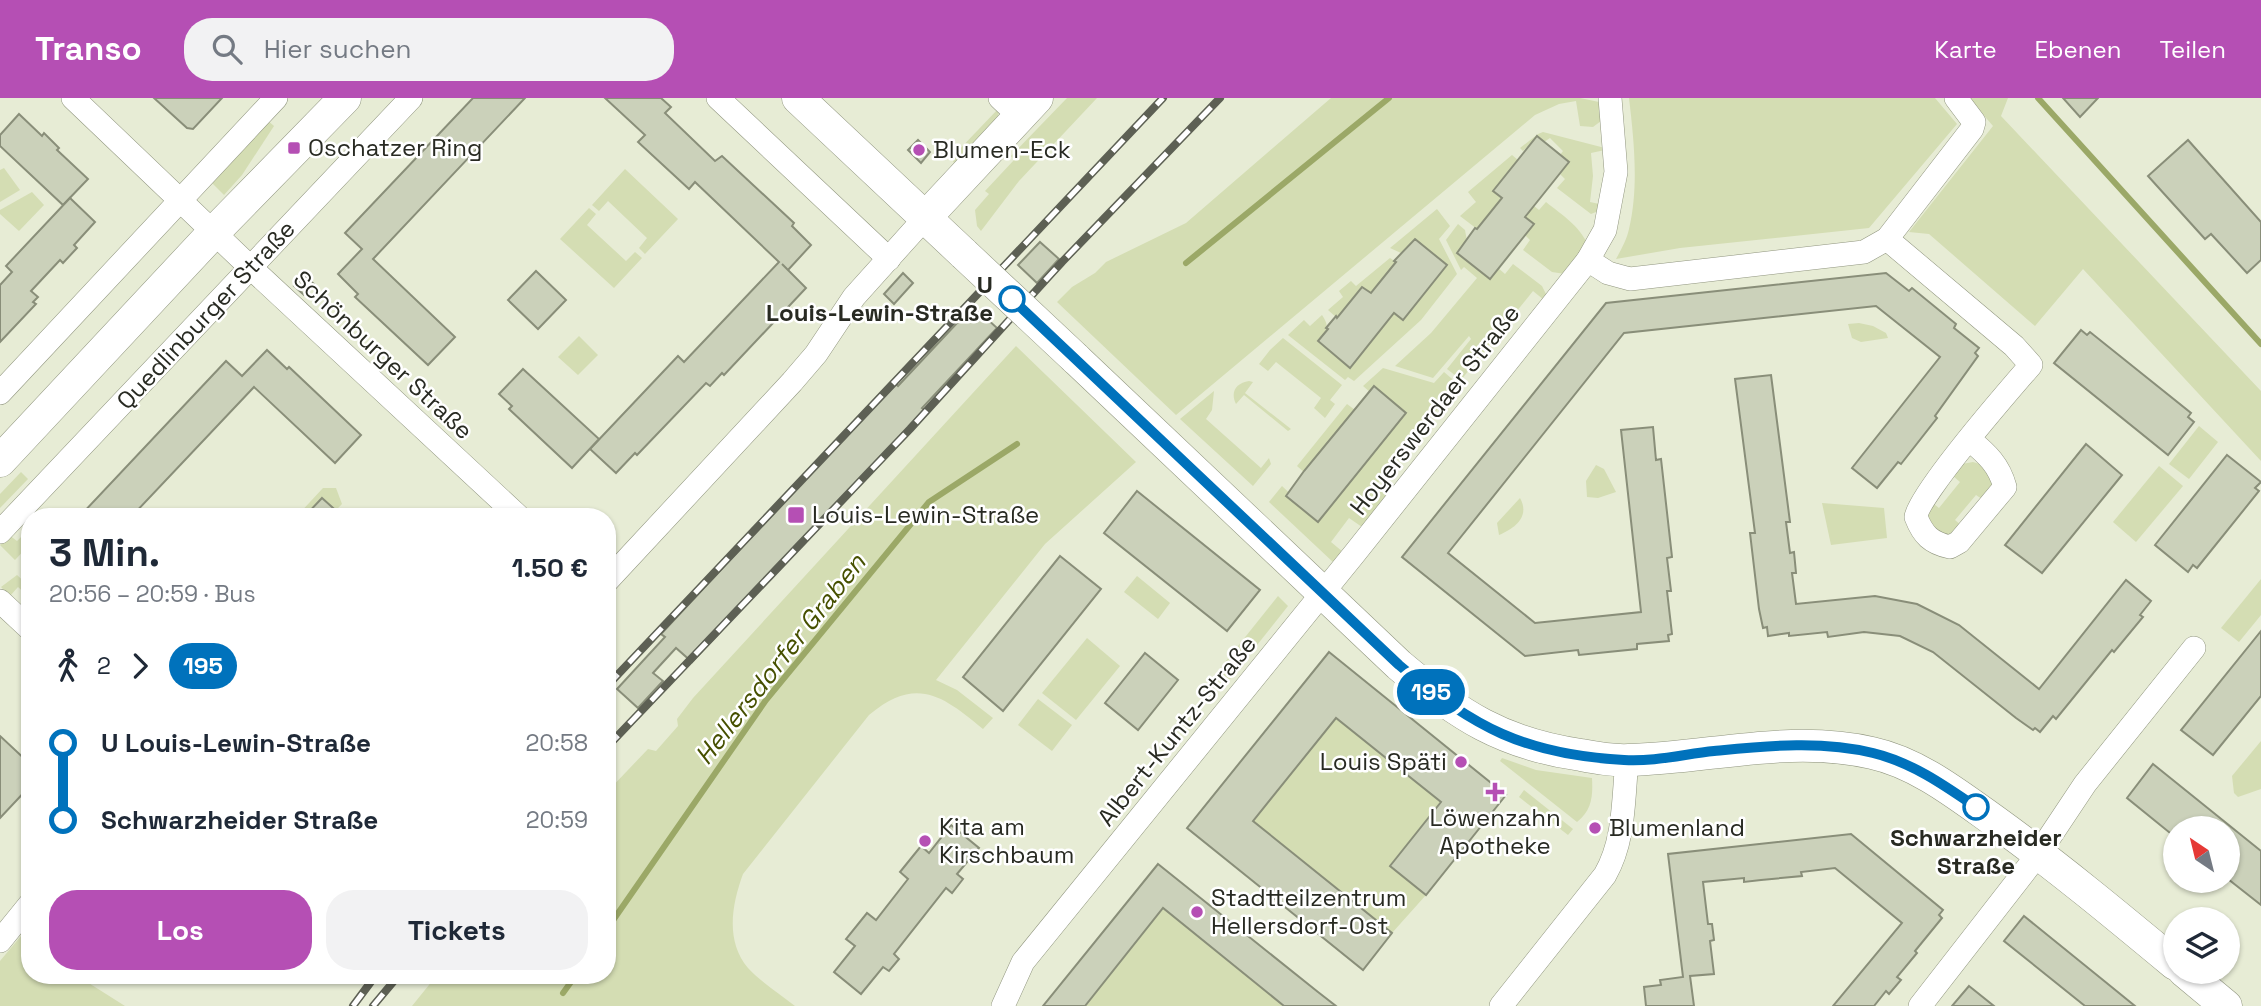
<!DOCTYPE html>
<html lang="de">
<head>
<meta charset="utf-8">
<style>
	:root { --surface:#fff; --page:#f2f2f3; --text:#1f2937; --muted:#747a83; --accent:#b54fb4 }
	body { margin:0; font-family:"Space Grotesk",sans-serif; background:var(--page); color:var(--text); height:100vh; display:flex; flex-direction:column; font-size:26px; white-space:nowrap }
	* { box-sizing:border-box; margin:0 }
	p { font-size:23px; color:var(--muted) }
	.icon { flex:none; width:38px; height:38px; fill:none; stroke:currentColor; stroke-width:2; stroke-linecap:round; stroke-linejoin:round }
	.map { position:relative; flex:1; overflow:hidden }
	.sheet { position:absolute; left:21px; top:410px; width:595px; height:476px; display:flex; flex-direction:column; background:var(--surface); border-radius:28px; box-shadow:0 2px 5px #0004 }
	.sheet>* { flex:none }
	.badge { padding:0 14px; border-radius:23px; font-size:24px; line-height:46px }
	.needle { width:46px; rotate:325deg }
	.buttons { position:absolute; left:2163px; top:718px; display:grid; gap:14px }
	.buttons a { display:grid; place-items:center; width:77px; height:77px; border-radius:50%; background:var(--surface); box-shadow:0 2px 5px #0004; font-size:35px }
	.map>.badge { position:absolute; translate:-50% -50%; box-shadow:0 0 0 4px #fff }
	.legs { display:flex; align-items:center; gap:10px; height:77px; padding:0 28px; font-size:23px }
	.legs p { margin-inline-start:auto }
	.headline { display:flex; align-items:center; justify-content:space-between; height:119px; padding:0 28px }
	h1 { font-size:38px; font-weight:700; line-height:52px }
	.primary-button { display:flex; gap:14px; margin-top:auto; padding:14px 28px }
	.primary-button a { flex:1; height:80px; border-radius:28px; background:var(--accent); color:#fff; font-size:28px; font-weight:700; line-height:80px; text-align:center }
	.primary-button a+a { background:var(--page); color:var(--text) }
	ul { padding:0 28px; list-style:none }
	li { display:flex; align-items:center; gap:24px; height:77px; font-size:26px }
	li i { display:grid; place-items:center; width:10px; height:100%; margin:0 9px; background:currentColor }
	li i::after { content:''; width:18px; height:18px; margin:-9px; border:5px solid; border-radius:50%; background:var(--surface) }
	li p { margin-inline-start:auto }
	li:first-child i { background:linear-gradient(#0000 50%,currentColor 0) }
	li:last-child i { background:linear-gradient(currentColor 50%,#0000 0) }
	header { display:flex; align-items:center; gap:42px; box-sizing:border-box; height:98px; padding:0 35px; background:var(--accent); color:#fff }
	header strong { font-size:33px }
	nav { display:flex; gap:38px; margin-inline-start:auto; font-size:24px }
	.search { width:490px; height:63px; background:var(--page); display:flex; align-items:center; gap:18px; box-sizing:border-box; padding:0 24px; border-radius:28px; color:var(--muted); font-size:26px }
	.map>svg:first-child { display:block }
	.green { fill:#d4ddb3 }
	.lines { fill:none; stroke-linecap:round; stroke-linejoin:round }
	.stream { stroke:#9ba867; stroke-width:6 }
	.building { fill:#cbd1ba; stroke:#898e79; stroke-width:2 }
	.street-casing { stroke:#90957f; stroke-width:24 }
	.secondary-casing { stroke:#90957f; stroke-width:33 }
	.street { stroke:#fff; stroke-width:23 }
	.secondary { stroke:#fff; stroke-width:32 }
	.rail-casing { stroke:#5d6054; stroke-width:8 }
	.rail { stroke:#fff; stroke-width:5; stroke-dasharray:16; stroke-linecap:butt }
	.secondary-bridge-casing { stroke:#90957f; stroke-width:33; stroke-linecap:butt }
	.secondary-bridge { stroke:#fff; stroke-width:32 }
	.line-1-casing { stroke:#fff; stroke-width:16 }
	.line-1 { stroke:#0072bc; stroke-width:10 }
	.poi-dot { fill:#b54fb4; stroke:#fff; stroke-width:2.5 }
	.stop-1-dot { fill:#fff; stroke:#0072bc; stroke-width:3.5 }
	.labels { text-anchor:middle; stroke-width:5; stroke-linejoin:round; paint-order:stroke }
	.poi-label { font-size:24px; fill:#282a22; stroke:#fff; text-anchor:start }
	.stop-label { font-size:24px; font-weight:bold; fill:#282a22; stroke:#fff; text-anchor:end }
	.street-label { font-size:24px; fill:#282a22; stroke:#fff }
	.water-label { font-size:26px; font-style:italic; fill:#465000; stroke:#fff }
</style>
</head>
<body>
<header>
<strong>Transo</strong>
<div class="search"><svg class="icon" aria-label="search" viewBox="0 0 24 24"><circle cx="10" cy="10" r="6"/><path d="M15 15l6 6"/></svg>Hier suchen</div>
<nav><a>Karte</a><a>Ebenen</a><a>Teilen</a></nav>
</header>
<div class="map">
<svg width="2261" height="908" viewBox="0 0 2261 908">
	<rect width="100%" height="100%" fill="#e7ecd5"/>
	<g class="green">
		<polygon points="1067,0 1097,0 1019,83 981,133 977,128 975,112 989,96 985,93 1014,62 1011,58"/>
		<polygon points="1331,0 1580,0 1599,4 1601,23 1593,29 1580,28 1576,3 1559,6 1535,17 1176,317 1057,204 1072,189 1095,175 1106,164 1186,125"/>
		<path d="M1629,0h306l22,26 -88,104 -189,20 -64,11c5,-9 11,-20 13,-30 10,-42 5,-89 0,-131z"/>
		<polygon points="1969,0 2008,0 2001,18 2261,293 2261,363 2083,171 2035,228 1929,136 1909,134 1993,28"/>
		<polygon points="999,10 998,19 955,65 953,64 956,55"/>
		<polygon points="266,21 274,28 242,77 224,97 210,83"/>
		<polygon points="1543,34 1605,50 1605,52 1591,55 1593,78 1590,104 1604,107 1604,111 1591,116 1557,90 1565,81 1560,76 1569,64 1560,57 1563,53 1550,40 1544,44 1537,39 1523,53 1520,50 1538,36"/>
		<polygon points="1512,57 1518,62 1493,93 1501,100 1477,131 1460,118 1476,104 1468,94"/>
		<polygon points="4,70 20,92 0,104 0,72"/>
		<polygon points="625,71 678,121 645,156 639,150 647,140 608,103 599,113 592,107"/>
		<polygon points="32,94 44,107 19,133 0,116 0,112"/>
		<path d="M1546,104c16,13 33,23 42,43l-23,29 -13,-2 -29,-22 7,-10 -5,-5v-18l9,-11 5,4z"/>
		<polygon points="589,110 596,116 587,127 626,163 635,154 642,160 614,190 560,141"/>
		<path d="M1437,111l13,17 -11,13 18,35 -36,46 -67,61 -6,-4 -3,3 -57,-45 16,-15 6,6 12,-11c8,12 5,15 -4,26l32,26 44,-54 9,6 44,-54 -32,-26 -9,12 -2,-1 -3,3 -11,-5z"/>
		<polygon points="1458,126 1465,132 1467,143 1505,176 1513,166 1542,188 1547,198 1544,202 1533,193 1461,282 1447,271 1471,241 1469,238 1433,280 1395,268 1431,235 1477,180 1464,169 1461,172 1446,142"/>
		<polygon points="1390,160 1396,164 1371,196 1362,189 1337,220 1328,212 1343,199 1339,193 1351,183 1356,188"/>
		<polygon points="1859,225 1873,228 1886,235 1888,240 1861,244 1852,240 1848,226"/>
		<polygon points="579,238 598,257 578,277 558,259"/>
		<polygon points="1283,240 1342,287 1330,302 1335,306 1325,320 1314,310 1321,300 1276,264 1268,273 1259,266 1270,252"/>
		<path d="M1016,248l120,116 -91,82 -109,136 21,10 36,28 -10,11c-41,-34 -67,-53 -114,-14l-126,159c-11,30 -18,67 5,94 13,14 32,26 47,38h-383l25,-31h170v-183l41,-43 8,2 22,-25 -1,-7 16,-21z"/>
		<polygon points="1383,270 1434,285 1444,274 1458,286 1377,386 1388,395 1362,429 1349,420 1331,444 1343,454 1334,465 1269,404 1282,388 1319,423 1406,315 1374,289 1370,294 1363,288"/>
		<path d="M1249,283l4,1 -8,11 46,36 -3,2 -44,-36 -8,9c-6,-12 0,-21 13,-23z"/>
		<polygon points="1214,293 1212,312 1206,321 1261,370 1269,360 1271,366 1253,388 1180,321"/>
		<polygon points="1347,306 1355,312 1305,375 1297,368"/>
		<polygon points="2199,328 2218,344 2189,381 2169,366"/>
		<polygon points="1973,364 1983,367 1993,387 1985,403 1976,397 1955,422 1963,429 1940,441 1923,420 1930,403 1939,410 1960,384 1952,377 1962,366"/>
		<polygon points="1596,367 1604,371 1616,394 1598,400 1587,399 1586,383"/>
		<polygon points="2159,368 2183,388 2136,444 2113,424"/>
		<polygon points="21,374 28,381 0,410 0,396"/>
		<polygon points="323,390 336,390 342,406 336,412 322,400 305,418 297,418"/>
		<path d="M1520,400c10,18 -4,30 -21,37l-2,-12z"/>
		<polygon points="1822,405 1884,410 1887,440 1831,447"/>
		<polygon points="30,430 30,446 15,462 0,447 9,437 17,443"/>
		<polygon points="17,477 30,489 30,500 18,489 10,498 1,489"/>
		<polygon points="1137,478 1170,505 1158,521 1124,494"/>
		<polygon points="2261,481 2261,517 2239,544 2221,530"/>
		<polygon points="1278,498 1288,508 1230,581 1214,578"/>
		<polygon points="1087,540 1120,568 1076,622 1042,595"/>
		<polygon points="1038,601 1072,627 1052,653 1018,627"/>
		<polygon points="1336,620 1441,704 1390,767 1426,797 1392,835 1253,723"/>
		<polygon points="2261,643 2261,691 2238,699 2234,695 2232,678"/>
		<path d="M1502,660l34,12 56,8c1,18 0,32 -15,44l-77,-61z"/>
		<polygon points="1524,692 1573,731 1568,737 1519,699"/>
		<polygon points="1163,810 1284,908 1085,908"/>
		<polygon points="26,832 30,836 30,877 76,877 125,908 0,908 0,863"/>
	</g>
	<g class="lines">
		<g class="stream">
			<polyline points="2038,0 2261,246"/>
			<polyline points="1186,165 1389,0"/>
			<polyline points="607,831 766,602 929,404 1017,346"/>
			<polyline points="563,895 576,877"/>
		</g>
	</g>
	<g class="building">
		<polygon points="154,0 222,0 193,31 187,30"/>
		<polygon points="473,0 525,0 373,161 455,239 428,267 355,199 358,196 338,176 362,151 345,135"/>
		<polygon points="605,0 661,0 671,9 665,15 715,63 722,58 794,125 792,128 811,147 788,172 782,166 806,190 724,277 722,275 710,288 706,285 637,357 635,355 616,375 590,351 678,258 684,264 779,164 695,84 689,91 638,44 645,37"/>
		<polygon points="2063,0 2098,0 2080,19"/>
		<polygon points="19,16 42,38 44,35 59,50 57,52 88,81 63,107 0,48 0,37"/>
		<polygon points="1537,38 1569,64 1525,119 1534,126 1490,181 1457,155 1475,130 1477,131 1502,100 1493,93"/>
		<polygon points="918,42 930,54 921,65 908,52"/>
		<polygon points="2188,42 2261,124 2261,162 2247,175 2211,136 2205,141 2148,78"/>
		<polygon points="70,100 95,124 74,147 77,150 63,165 60,162 31,193 38,199 33,204 36,206 0,244 0,187 12,174 6,168"/>
		<polygon points="1415,141 1447,167 1403,222 1394,215 1350,270 1318,243 1328,231 1326,230 1336,218 1337,220 1362,189 1371,195 1396,164 1394,163"/>
		<polygon points="1040,144 1059,161 1037,185 1018,167"/>
		<polygon points="536,173 566,202 538,231 508,202"/>
		<polygon points="903,175 913,185 894,206 884,196"/>
		<polygon points="1886,175 1909,193 1912,190 1956,226 1954,230 1979,250 1975,255 1978,258 1935,318 1937,320 1901,366 1898,364 1877,390 1852,370 1940,259 1876,208 1624,235 1448,455 1535,525 1641,514 1621,332 1653,329 1656,362 1661,361 1672,459 1667,460 1671,493 1667,493 1672,536 1668,537 1669,543 1637,546 1637,551 1579,557 1578,552 1525,558 1402,459 1606,205"/>
		<polygon points="304,177 315,187 304,197 294,188"/>
		<polygon points="973,208 997,230 922,310 926,313 692,564 676,550 653,575 663,583 638,610 617,591 665,539 661,536 895,285 898,288"/>
		<polygon points="2081,232 2087,237 2090,234 2191,315 2188,319 2194,324 2168,357 2054,265"/>
		<polygon points="267,252 287,271 289,269 361,337 335,365 254,289 132,418 80,418 226,263 242,278"/>
		<polygon points="523,271 599,341 572,370 509,311 512,308 499,296"/>
		<polygon points="1771,277 1790,424 1786,424 1790,455 1794,454 1796,475 1792,475 1796,506 1875,498 1917,506 1959,527 2039,591 2126,482 2151,503 2140,517 2143,519 2114,554 2112,552 2056,621 2053,618 2040,634 2035,630 2033,632 2016,620 1933,554 1900,538 1864,534 1828,539 1827,534 1789,538 1789,535 1768,538 1767,529 1763,530 1759,511 1750,435 1755,435 1735,281"/>
		<polygon points="1374,288 1406,315 1318,424 1286,398 1304,373"/>
		<polygon points="2086,346 2122,377 2042,475 2005,447"/>
		<polygon points="2227,357 2261,384 2255,390 2259,393 2197,470 2193,467 2188,474 2155,447"/>
		<polygon points="1137,393 1260,492 1227,533 1104,435"/>
		<polygon points="322,400 342,418 305,418"/>
		<polygon points="1060,458 1101,491 1003,613 963,579"/>
		<polygon points="2261,533 2261,598 2213,657 2181,632"/>
		<polygon points="1329,554 1506,697 1426,797 1390,768 1441,704 1336,620 1253,723 1392,835 1363,872 1187,730"/>
		<polygon points="1145,555 1178,582 1138,632 1105,605"/>
		<polygon points="0,638 30,666 30,688 0,720"/>
		<polygon points="2153,666 2261,753 2261,807 2228,781 2228,730 2175,730 2175,739 2127,700"/>
		<polygon points="951,727 979,750 957,776 963,781 952,795 946,790 894,856 899,861 889,873 883,869 861,896 834,874 855,848 846,841 867,815 876,822 908,781 900,774 921,748 929,755"/>
		<polygon points="1851,736 1943,812 1939,817 1942,820 1915,853 1917,855 1897,879 1901,882 1889,896 1886,893 1874,908 1833,908 1902,825 1835,770 1801,774 1802,778 1761,782 1744,784 1744,780 1703,784 1708,826 1712,826 1714,842 1710,843 1714,876 1690,878 1694,908 1646,908 1644,889 1661,887 1660,882 1683,879 1668,756"/>
		<polygon points="1158,766 1318,894 1336,908 1284,908 1163,810 1085,908 1043,908"/>
		<polygon points="2024,818 2103,882 2135,908 2085,908 2004,843"/>
		<polygon points="1969,888 1994,908 1952,908"/>
	</g>
	<g class="lines">
		<g class="street-casing">
			<g id="street">
				<polyline points="73,0 250,169 518,418"/>
				<polyline points="718,0 889,161"/>
				<polyline points="1000,0 1019,18"/>
				<path d="M1887,141l127,107 17,19c-20,23 -114,131 -115,152 7,18 15,26 34,30l9,-5 46,-55c-6,-22 -18,-33 -35,-47"/>
				<polyline points="1588,162 1608,175 1630,181 1864,154 1887,141 1972,31 1974,24 1956,0"/>
				<polyline points="0,295 276,0"/>
				<polyline points="0,434 411,0"/>
				<polyline points="607,483 792,284 816,256 854,199 925,120"/>
				<polyline points="0,503 30,531"/>
				<polyline points="0,843 30,806"/>
				<polyline points="1003,908 1023,864 1355,455 1588,162 1605,132 1616,74 1610,0"/>
				<path d="M1501,908l104,-131c20,-35 18,-75 22,-115"/>
				<polyline points="1920,908 2039,755 2085,686 2194,550"/>
			</g>
		</g>
		<g class="secondary-casing">
			<g id="secondary">
				<polyline points="798,0 964,156"/>
				<polyline points="925,120 1037,0"/>
				<path d="M1075,260l324,307c59,50 104,79 182,90 16,3 32,6 48,5 81,-2 161,-26 243,-7 46,10 86,42 124,69 62,45 120,93 179,142"/>
				<polyline points="0,363 214,134 345,0"/>
				<polyline points="2184,873 2226,908"/>
			</g>
		</g>
		<use href="#street" class="street"/>
		<use href="#secondary" class="secondary"/>
		<g class="rail-casing">
			<g id="rail">
				<polyline points="607,588 1163,0"/>
				<polyline points="607,649 910,331 1062,164 1220,0"/>
				<polyline points="353,908 376,877"/>
				<polyline points="373,908 399,877"/>
			</g>
		</g>
		<use href="#rail" class="rail"/>
		<g class="secondary-bridge-casing">
			<polyline id="secondary-bridge" points="964,156 1075,260"/>
		</g>
		<use href="#secondary-bridge" class="secondary-bridge"/>
	</g>
	<g class="lines">
		<g class="line-1-casing">
			<path id="line-1" d="M1012,201l387,366c73,62 127,90 225,95 29,2 61,-6 90,-9 52,-5 107,-11 159,2 38,9 71,32 103,54"/>
		</g>
		<use href="#line-1" class="line-1"/>
	</g>
	<g class="poi-dot">
		<rect x="287" y="43" width="14" height="14" rx="3.5"/>
		<circle cx="919" cy="52" r="7"/>
		<rect x="787" y="408" width="18" height="18" rx="3.5"/>
		<circle cx="1461" cy="664" r="7"/>
		<path d="M1491.5 683.5h7v7h7v7h-7v7h-7v-7h-7v-7h7z"/>
		<circle cx="1595" cy="730" r="7"/>
		<circle cx="925" cy="743" r="7"/>
		<circle cx="1197" cy="814" r="7"/>
	</g>
	<g class="stop-1-dot">
		<circle cx="1012" cy="201" r="12"/>
		<circle cx="1976" cy="709" r="12"/>
	</g>
	<g class="labels">
		<g class="poi-label">
			<text x="308" y="58">Oschatzer Ring</text>
			<text x="933" y="60">Blumen-Eck</text>
			<text x="812" y="425">Louis-Lewin-Straße</text>
			<text x="1447" y="672" text-anchor="end">Louis Späti</text>
			<text x="1495" y="728" text-anchor="middle">Löwenzahn<tspan x="1495" dy="28">Apotheke</tspan></text>
			<text x="939" y="737">Kita am<tspan x="939" dy="28">Kirschbaum</tspan></text>
			<text x="1609" y="738">Blumenland</text>
			<text x="1211" y="808">Stadtteilzentrum<tspan x="1211" dy="28">Hellersdorf-Ost</tspan></text>
		</g>
		<g class="stop-label">
			<text x="993" y="195">U<tspan x="993" dy="28">Louis-Lewin-Straße</tspan></text>
			<text x="1976" y="748" text-anchor="middle">Schwarzheider<tspan x="1976" dy="28">Straße</tspan></text>
		</g>
		<g class="street-label">
			<text transform="translate(206 217) rotate(-47)" y="8">Quedlinburger Straße</text>
			<text transform="translate(383 257) rotate(43)" y="8">Schönburger Straße</text>
			<text transform="translate(1435 312) rotate(-52)" y="8">Hoyerswerdaer Straße</text>
			<text transform="translate(1177 633) rotate(-51)" y="8">Albert-Kuntz-Straße</text>
		</g>
		<g class="water-label">
			<text transform="translate(780 561) rotate(-52)" y="9">Hellersdorfer Graben</text>
		</g>
	</g>
</svg>
<div class="buttons">
<a><svg class="needle" viewBox="-14 -14 28 28"><path d="M0-13l5 13h-10z" fill="#e53935"/><path d="M0 13l5-13h-10z" fill="#747a83"/></svg></a>
<a><svg class="icon" aria-label="layers" viewBox="0 0 24 24"><path d="M12 4l9 5-9 5-9-5zM3 14l9 5 9-5"/></svg></a>
</div>
<b class="badge" style="left:1431px;top:594px;background:#0072bc;color:#fff">195</b>
<section class="sheet">
<div class="headline"><div><h1>3 Min.</h1><p>20:56 – 20:59 · Bus</p></div><b>1.50 €</b></div>
<div class="legs"><svg class="icon" aria-label="walk" viewBox="0 0 24 24"><circle cx="13" cy="4" r="2"/><path d="M13 8l-2 6 4 7M11 14l-3 7M7 12l3-4h3l4 4"/></svg>2<svg class="icon" aria-label="forward" viewBox="0 0 24 24"><path d="M9 5l7 7-7 7"/></svg><b class="badge" style="background:#0072bc;color:#fff">195</b></div>
<ul>
<li><i style="color:#0072bc"></i><b>U Louis-Lewin-Straße</b><p>20:58</p></li>
<li><i style="color:#0072bc"></i><b>Schwarzheider Straße</b><p>20:59</p></li>
</ul>
<div class="primary-button"><a>Los</a><a>Tickets</a></div>
</section>
</div>
</body>
</html>
